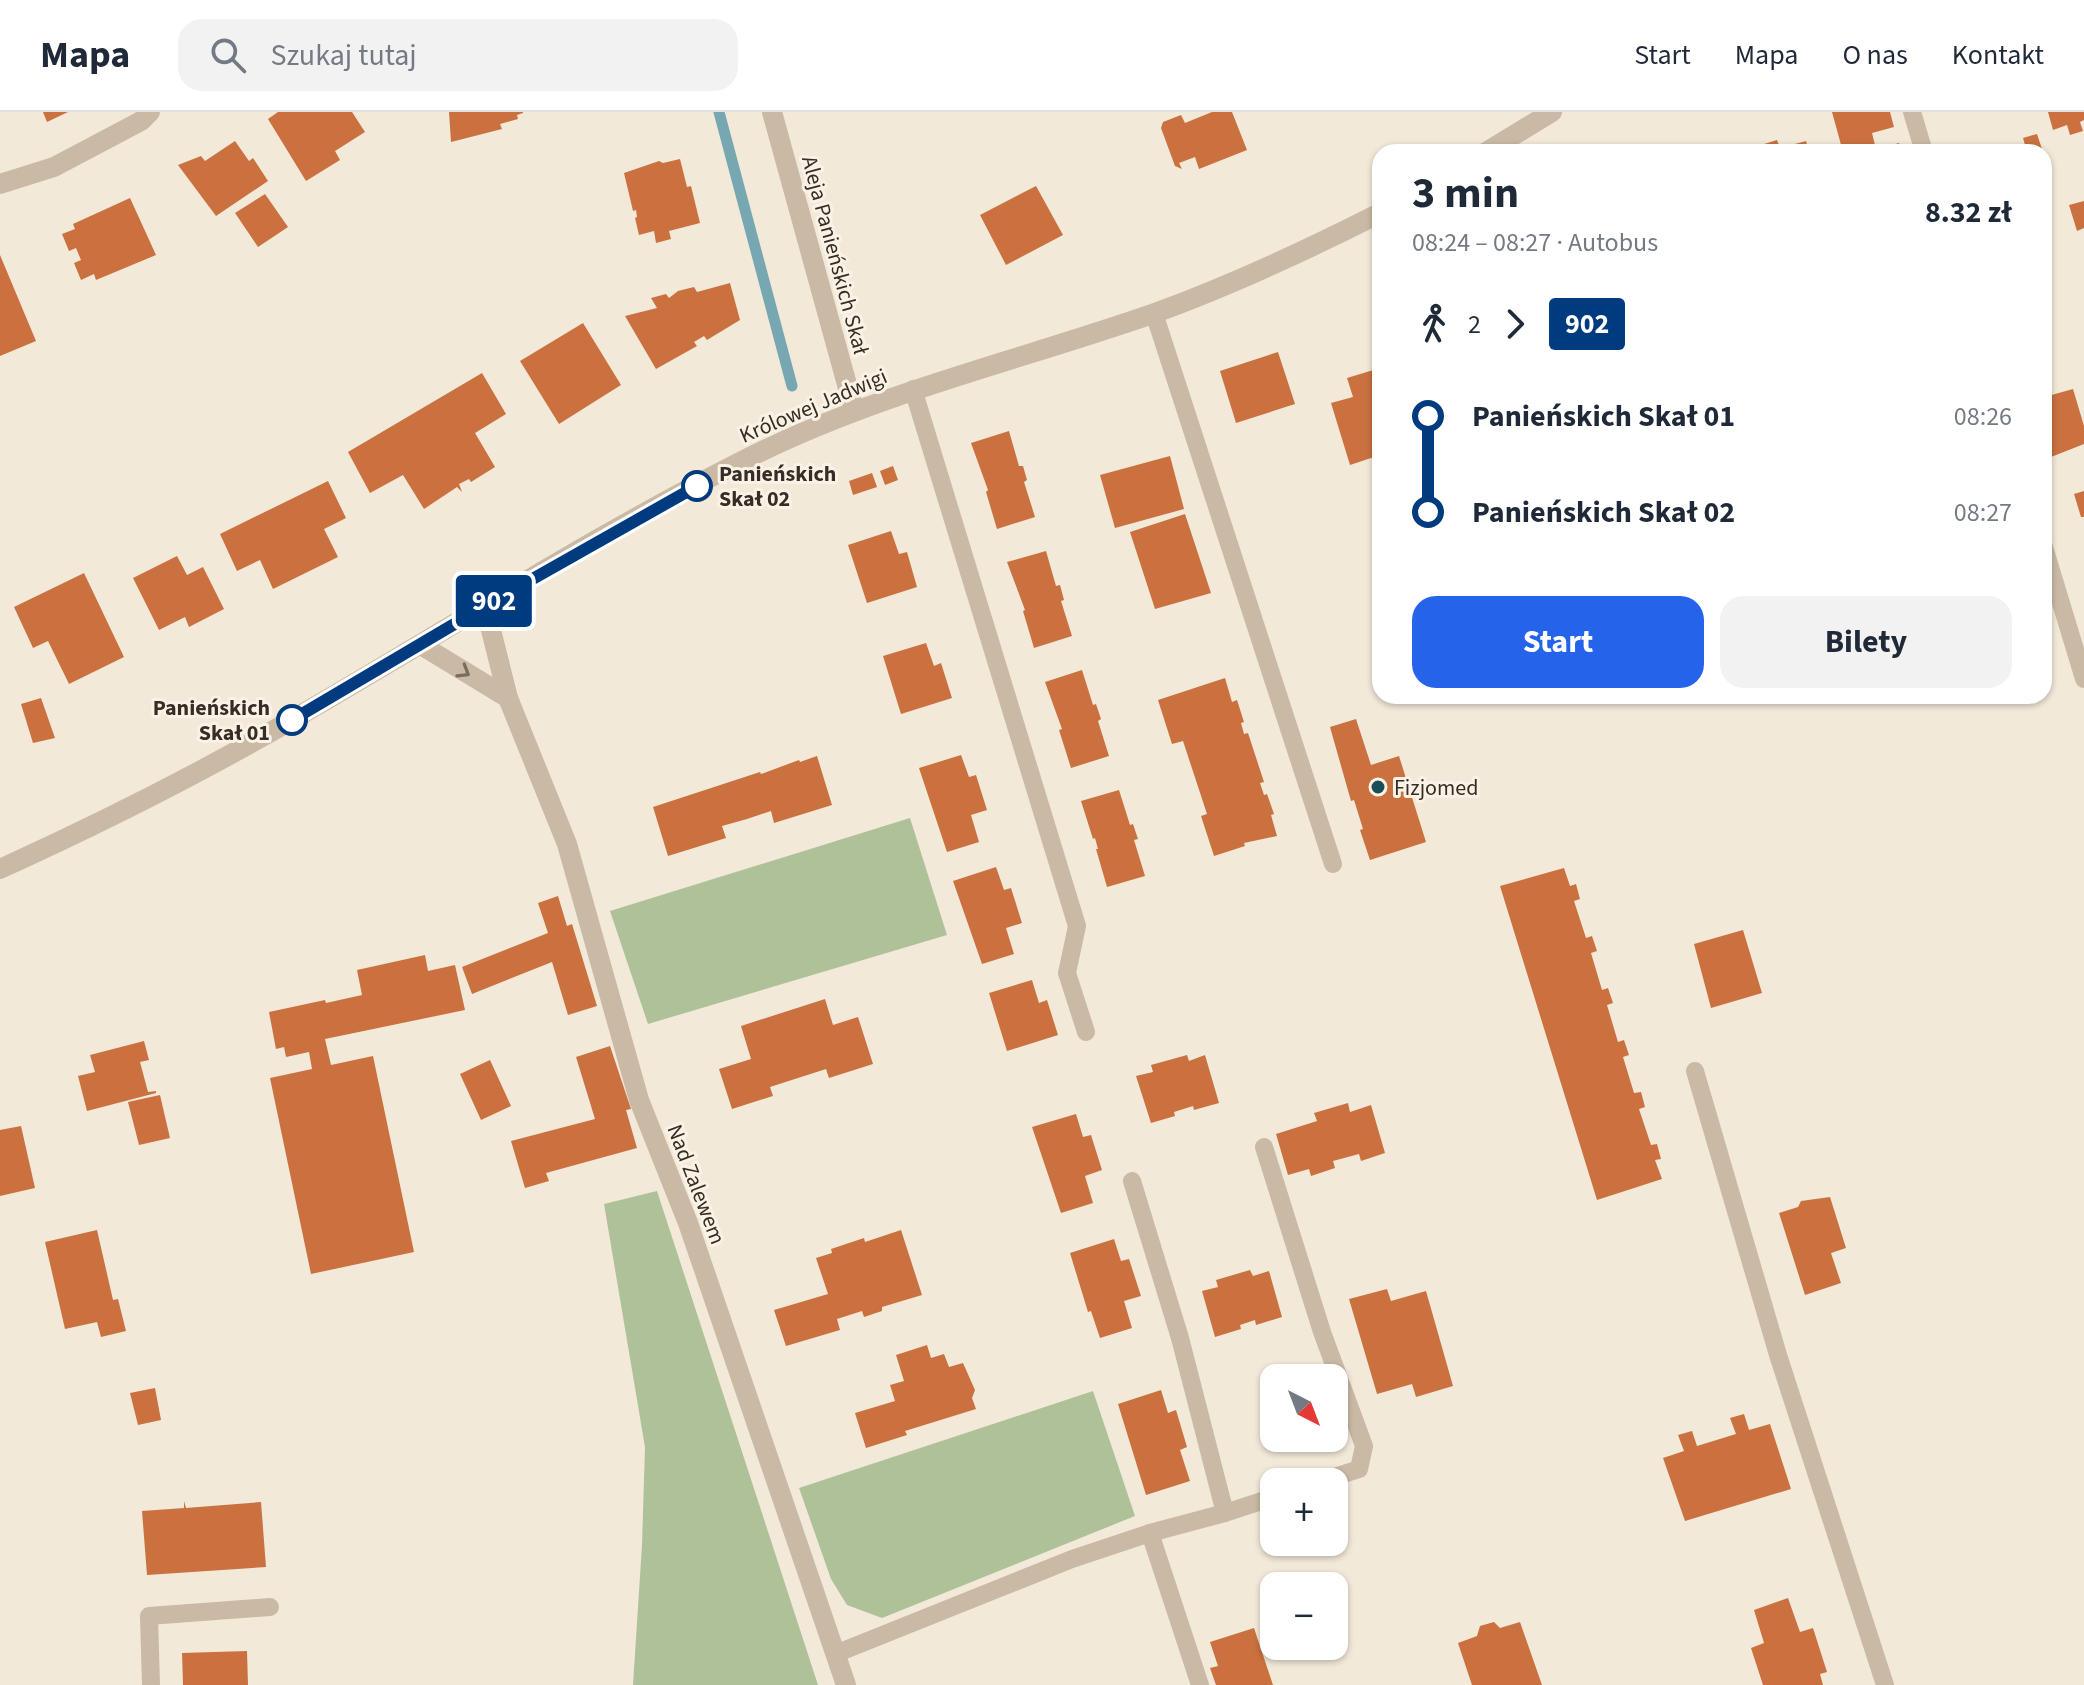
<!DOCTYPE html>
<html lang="pl">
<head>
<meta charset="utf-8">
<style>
	:root { --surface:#fff; --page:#f2f2f3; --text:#1f2937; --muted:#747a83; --line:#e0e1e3; --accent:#2563eb }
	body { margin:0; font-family:"Source Sans 3",sans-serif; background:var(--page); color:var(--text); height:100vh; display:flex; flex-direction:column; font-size:30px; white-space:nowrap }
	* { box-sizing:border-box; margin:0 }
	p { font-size:26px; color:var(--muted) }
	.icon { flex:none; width:44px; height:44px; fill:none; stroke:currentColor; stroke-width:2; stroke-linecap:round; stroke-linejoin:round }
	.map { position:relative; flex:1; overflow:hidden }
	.drawer { position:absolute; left:1372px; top:32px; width:680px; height:560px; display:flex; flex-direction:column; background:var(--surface); border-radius:24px; box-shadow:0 2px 6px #0004 }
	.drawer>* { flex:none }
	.badge { padding:0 16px; border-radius:6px; font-size:28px; line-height:52px }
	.needle { width:52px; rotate:138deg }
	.tools { position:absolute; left:1260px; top:1252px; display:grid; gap:16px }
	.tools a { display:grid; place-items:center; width:88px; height:88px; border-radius:16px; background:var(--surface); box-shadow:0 2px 6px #0004; font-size:40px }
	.map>.badge { position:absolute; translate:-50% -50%; box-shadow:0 0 0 4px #fff }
	.legs { display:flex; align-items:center; gap:12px; height:88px; padding:0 40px; font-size:26px }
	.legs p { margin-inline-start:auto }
	.head { display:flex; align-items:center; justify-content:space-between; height:136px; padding:0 40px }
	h1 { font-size:44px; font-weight:700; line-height:60px }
	.action { display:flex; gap:16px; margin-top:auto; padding:16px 40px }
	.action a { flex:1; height:92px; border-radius:24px; background:var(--accent); color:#fff; font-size:32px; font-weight:700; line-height:92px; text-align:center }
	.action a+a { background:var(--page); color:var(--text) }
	ul { padding:0 40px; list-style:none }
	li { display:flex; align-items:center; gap:28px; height:96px; font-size:30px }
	li i { display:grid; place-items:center; width:12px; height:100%; margin:0 10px; background:currentColor }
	li i::after { content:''; width:20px; height:20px; margin:-10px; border:6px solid; border-radius:50%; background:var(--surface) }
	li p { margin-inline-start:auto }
	li:first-child i { background:linear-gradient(#0000 50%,currentColor 0) }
	li:last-child i { background:linear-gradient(currentColor 50%,#0000 0) }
	header { display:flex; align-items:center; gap:48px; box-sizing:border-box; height:112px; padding:0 40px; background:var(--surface); border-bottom:2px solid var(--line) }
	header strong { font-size:38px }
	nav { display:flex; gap:44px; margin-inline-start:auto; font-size:28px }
	.search { width:560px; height:72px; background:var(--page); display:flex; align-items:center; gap:20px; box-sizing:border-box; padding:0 28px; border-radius:24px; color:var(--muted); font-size:30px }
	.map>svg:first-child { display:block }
	.green { fill:#afc199 }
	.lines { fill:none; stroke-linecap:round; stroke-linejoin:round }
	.stream { stroke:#77a7b0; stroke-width:11 }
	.building { fill:#ca713f }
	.service { stroke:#cabaa5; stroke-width:18 }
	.minor { stroke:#cabaa5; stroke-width:20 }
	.tertiary { stroke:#cabaa5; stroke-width:20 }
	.oneway { stroke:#796c5f }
	.line-1-casing { stroke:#fff; stroke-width:18 }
	.line-1 { stroke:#003b80; stroke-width:12 }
	.stop-1-dot { fill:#fff; stroke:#003b80; stroke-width:4 }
	.poi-dot { fill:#1b4d58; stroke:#faf3e5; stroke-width:3 }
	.labels { text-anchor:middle; stroke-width:6; stroke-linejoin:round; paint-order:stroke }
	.street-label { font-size:22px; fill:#362d26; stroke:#faf3e5 }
	.stop-label { font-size:22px; font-weight:bold; fill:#362d26; stroke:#faf3e5; text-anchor:start }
	.poi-label { font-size:22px; fill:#362d26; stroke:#faf3e5; text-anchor:start }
</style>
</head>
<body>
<header>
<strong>Mapa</strong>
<div class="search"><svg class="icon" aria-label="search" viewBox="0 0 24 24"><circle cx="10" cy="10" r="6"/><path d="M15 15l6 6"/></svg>Szukaj tutaj</div>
<nav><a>Start</a><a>Mapa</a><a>O nas</a><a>Kontakt</a></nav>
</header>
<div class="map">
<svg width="2084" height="1573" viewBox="0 0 2084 1573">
	<rect width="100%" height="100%" fill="#f2e9d9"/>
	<g class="green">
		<polygon points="910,706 947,823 648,912 610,799"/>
		<polygon points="657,1079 818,1573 633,1573 642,1433 645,1335 604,1092"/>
		<polygon points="1093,1279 1135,1404 882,1506 847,1493 831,1467 799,1376"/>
	</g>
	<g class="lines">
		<polyline class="stream" points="719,0 792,274"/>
	</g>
	<g class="building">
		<polygon points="43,0 68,0 47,10"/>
		<polygon points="278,0 352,0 365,20 335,39 340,48 306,69 268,7"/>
		<polygon points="449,0 523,0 523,1 517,3 518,7 500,12 502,17 451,30"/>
		<polygon points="1212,0 1232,0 1247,38 1199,57 1195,45 1179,51 1182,57 1175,54 1161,16 1163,10 1181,3 1185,11"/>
		<polygon points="1832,0 1890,0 1894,15 1872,21 1876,37 1899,31 1902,40 1843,40"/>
		<polygon points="2048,0 2084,0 2084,8 2080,10 2083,19 2070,23 2067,13 2053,18"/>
		<polygon points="2037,22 2043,40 2027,40 2023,26"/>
		<polygon points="1777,28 1780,36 1806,29 1809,40 1749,40 1748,37"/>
		<polygon points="235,29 249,49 253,46 268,69 216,104 178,53 201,44 205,49"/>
		<polygon points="680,47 687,75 691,74 700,111 669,119 671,127 656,131 654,119 639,123 635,106 637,105 636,98 633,99 624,61 659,49 663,51"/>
		<polygon points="1036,74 1063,123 1006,153 980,103"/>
		<polygon points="265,82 288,115 258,135 235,101"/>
		<polygon points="130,86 156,143 96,168 94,162 81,168 74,151 81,148 76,136 69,139 62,122 75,117 73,112"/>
		<polygon points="2084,89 2084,116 2077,119 2069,93"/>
		<polygon points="0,143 36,229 0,244"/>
		<polygon points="730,171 740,208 707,228 704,224 694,230 697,234 656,257 625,204 657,196 651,186 666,182 669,186 678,179 694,175 697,180"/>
		<polygon points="583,211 621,273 559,312 520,249"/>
		<polygon points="1278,240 1295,292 1236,311 1220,259"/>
		<polygon points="1380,256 1380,343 1350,353 1331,291 1353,285 1347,266"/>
		<polygon points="482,261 506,302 475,321 495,355 471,370 469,367 459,372 462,380 457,375 424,397 403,363 370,381 348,340"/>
		<polygon points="2073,277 2084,314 2084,332 2051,345 2048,336 2044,337 2044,293 2049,291 2048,284"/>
		<polygon points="1009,319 1019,354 1023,354 1027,368 1024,370 1035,405 997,417 986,380 988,378 971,331"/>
		<polygon points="1170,344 1184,397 1115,416 1100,363"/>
		<polygon points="893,354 898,368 885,373 880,359"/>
		<polygon points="872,361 877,375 853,383 849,369"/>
		<polygon points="328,369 346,406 324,417 338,445 273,477 260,448 237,459 220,422"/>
		<polygon points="2084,379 2084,405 2081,405 2074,382"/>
		<polygon points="1185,402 1211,481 1155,497 1130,420"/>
		<polygon points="891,419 899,442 907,440 917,475 867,491 848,433"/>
		<polygon points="1046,439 1056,474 1060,473 1064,488 1061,489 1072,524 1034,536 1023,499 1025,498 1007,450"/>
		<polygon points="177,444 187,463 203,455 224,497 189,515 185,505 159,518 133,466"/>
		<polygon points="84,461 124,545 69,572 48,529 33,536 14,495"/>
		<polygon points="926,531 934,554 941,551 952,586 901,602 883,544"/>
		<polygon points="1082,558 1093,593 1096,592 1101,607 1098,609 1109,644 1071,656 1059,618 1062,617 1045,570"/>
		<polygon points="1225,566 1232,590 1237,588 1244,610 1241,611 1244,622 1248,621 1264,670 1260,671 1264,683 1267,682 1274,702 1271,703 1277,724 1244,731 1245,734 1214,744 1201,704 1207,702 1183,629 1172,632 1158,588"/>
		<polygon points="41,586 55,626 33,631 21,592"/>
		<polygon points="1356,607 1371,653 1399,644 1426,730 1370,748 1360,718 1363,717 1354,688 1351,689 1330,615"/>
		<polygon points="961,643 969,665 976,663 987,698 971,703 979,730 947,740 919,656"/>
		<polygon points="817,644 832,693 774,711 771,699 747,707 722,714 726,726 668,744 653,695 760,660 761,662 799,648 800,650"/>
		<polygon points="1119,678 1130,713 1133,712 1138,727 1134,728 1145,764 1107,775 1096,737 1098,737 1095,726 1093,727 1081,689"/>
		<polygon points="996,755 1004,778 1011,776 1022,811 1006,816 1014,842 982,852 953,769"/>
		<polygon points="1564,756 1570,774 1576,772 1580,787 1574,789 1586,826 1592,824 1597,839 1591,841 1602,878 1608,876 1613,891 1607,893 1618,930 1624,928 1629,943 1623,945 1634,981 1641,980 1645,995 1639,997 1651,1033 1657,1032 1661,1047 1655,1048 1662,1067 1597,1088 1500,774"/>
		<polygon points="558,784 567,814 572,812 597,894 568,903 552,850 472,882 462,855 548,821 538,791"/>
		<polygon points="1743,818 1762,881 1711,896 1694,832"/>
		<polygon points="425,843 428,859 455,853 465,898 325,927 331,953 373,944 414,1140 311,1162 270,966 312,957 309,940 286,945 284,935 276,937 269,900 325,888 326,891 362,883 357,858"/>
		<polygon points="1032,868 1039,891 1047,888 1058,923 1007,939 989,881"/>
		<polygon points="825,887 833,913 858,905 873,952 829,966 826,957 770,975 773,984 732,997 719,957 751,947 741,914"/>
		<polygon points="144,929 149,948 140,950 148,980 156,979 156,981 87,999 78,964 95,960 90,943"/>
		<polygon points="610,934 631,997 626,998 637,1036 546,1061 549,1069 525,1076 511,1029 595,1007 576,945"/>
		<polygon points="1187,943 1189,949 1205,943 1219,991 1194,998 1193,994 1174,1000 1175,1004 1151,1011 1136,964 1153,960 1151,953"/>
		<polygon points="490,948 511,994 481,1008 460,962"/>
		<polygon points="160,983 170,1026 139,1033 128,990"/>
		<polygon points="1348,991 1350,1000 1371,993 1385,1041 1361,1049 1359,1042 1333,1049 1335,1056 1311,1064 1309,1057 1288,1063 1276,1022 1317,1009 1314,1001"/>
		<polygon points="1076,1002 1083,1025 1091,1023 1102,1058 1085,1064 1093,1091 1061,1101 1032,1015"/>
		<polygon points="21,1014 35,1076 0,1084 0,1018"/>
		<polygon points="1830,1085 1846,1136 1831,1141 1841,1171 1805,1183 1779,1101 1798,1095 1801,1089"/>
		<polygon points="97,1118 113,1188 118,1187 126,1219 101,1225 97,1210 65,1217 45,1130"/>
		<polygon points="901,1118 922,1183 882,1195 882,1199 864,1205 862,1199 837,1207 840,1218 786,1234 774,1198 828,1182 816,1146 832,1141 831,1137 864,1126 865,1130"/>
		<polygon points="1114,1127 1121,1149 1129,1147 1141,1184 1124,1189 1132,1216 1100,1226 1091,1199 1088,1200 1070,1141"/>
		<polygon points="1250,1158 1253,1164 1269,1159 1282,1205 1256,1213 1255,1208 1240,1213 1241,1217 1215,1225 1202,1179 1218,1175 1216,1168"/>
		<polygon points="1387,1177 1391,1189 1426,1179 1453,1274 1416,1285 1412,1272 1377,1282 1349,1187"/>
		<polygon points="927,1233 931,1246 944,1242 949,1255 963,1251 975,1278 972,1286 976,1297 905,1319 907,1323 866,1336 855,1301 895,1289 890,1273 904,1269 896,1243"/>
		<polygon points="155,1276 161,1308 138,1313 130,1281"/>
		<polygon points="1161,1278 1168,1301 1176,1298 1187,1335 1180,1338 1190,1369 1146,1383 1118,1292"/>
		<polygon points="1744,1302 1749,1318 1770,1312 1791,1377 1685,1409 1663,1346 1684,1339 1678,1323 1692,1319 1697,1334 1736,1322 1730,1306"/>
		<polygon points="184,1389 186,1396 261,1390 266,1455 147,1463 142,1399 184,1396"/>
		<polygon points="1788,1486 1800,1520 1813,1516 1827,1560 1820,1562 1823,1573 1763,1573 1751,1536 1764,1531 1754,1498"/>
		<polygon points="1494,1510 1500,1516 1520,1510 1542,1573 1472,1573 1458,1531 1477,1524 1480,1514"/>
		<polygon points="1254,1516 1273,1573 1216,1573 1210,1556 1218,1554 1210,1530"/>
		<polygon points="247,1539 248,1573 183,1573 182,1541"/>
	</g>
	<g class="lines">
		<g class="service">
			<polyline points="1912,0 1924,40"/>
			<polyline points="1154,201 1333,752"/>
			<polyline points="913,277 1077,814 1067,861 1086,920"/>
			<polyline points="2044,435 2084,567"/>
			<polyline points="1695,959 1778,1243 1885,1573"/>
			<polyline points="1264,1035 1322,1220 1364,1334 1359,1357 1319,1370"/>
			<polyline points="1132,1069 1180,1226 1225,1401 1150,1421"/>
			<polyline points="1225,1401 1274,1385"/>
			<polyline points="835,1542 1072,1447 1150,1421 1200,1573"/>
			<polyline points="151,1573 149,1504 270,1495"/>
		</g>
		<g class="minor">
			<polyline points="772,0 854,298"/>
			<polyline points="0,72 54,55 141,9 150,0"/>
			<polyline points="485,494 508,586 567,732 639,988 688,1111 846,1573"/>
			<polyline points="421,533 508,586"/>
		</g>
		<g class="tertiary">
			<polyline points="1486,40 1552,0"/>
			<path d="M0,757c101,-46 199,-95 295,-151 153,-88 302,-185 461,-264 128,-63 265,-94 399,-141 77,-28 152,-63 225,-100"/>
		</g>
	</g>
	<defs><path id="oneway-chevron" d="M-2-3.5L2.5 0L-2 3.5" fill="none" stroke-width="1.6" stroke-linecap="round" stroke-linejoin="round" transform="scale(2)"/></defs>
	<use class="oneway" href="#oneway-chevron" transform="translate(464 560) rotate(31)"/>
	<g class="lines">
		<g class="line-1-casing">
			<polyline id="line-1" points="292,608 485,494 697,374"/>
		</g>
		<use href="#line-1" class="line-1"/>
	</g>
	<g class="stop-1-dot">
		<circle cx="697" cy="374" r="14"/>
		<circle cx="292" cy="608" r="14"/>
	</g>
	<circle class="poi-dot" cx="1378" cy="675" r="8"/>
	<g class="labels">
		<g class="street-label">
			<text transform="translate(836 143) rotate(75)" y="8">Aleja Panieńskich Skał</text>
			<text transform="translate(813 293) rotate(-23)" y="8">Królowej Jadwigi</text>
			<text transform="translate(697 1072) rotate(69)" y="8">Nad Zalewem</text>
		</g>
		<g class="stop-label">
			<text x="719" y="369">Panieńskich<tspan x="719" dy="25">Skał 02</tspan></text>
			<text x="270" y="603" text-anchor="end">Panieńskich<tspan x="270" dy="25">Skał 01</tspan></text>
		</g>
		<g class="poi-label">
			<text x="1394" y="683">Fizjomed</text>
		</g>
	</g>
</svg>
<div class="tools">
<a><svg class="needle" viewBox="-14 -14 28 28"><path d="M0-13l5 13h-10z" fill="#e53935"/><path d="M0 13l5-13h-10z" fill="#747a83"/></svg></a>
<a>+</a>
<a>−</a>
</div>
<b class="badge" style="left:494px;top:489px;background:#003b80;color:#fff">902</b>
<section class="drawer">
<div class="head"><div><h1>3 min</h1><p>08:24 – 08:27 · Autobus</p></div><b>8.32 zł</b></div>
<div class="legs"><svg class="icon" aria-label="walk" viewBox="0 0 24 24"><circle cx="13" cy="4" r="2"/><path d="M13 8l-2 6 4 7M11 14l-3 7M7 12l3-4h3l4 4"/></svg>2<svg class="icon" aria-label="forward" viewBox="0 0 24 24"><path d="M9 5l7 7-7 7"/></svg><b class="badge" style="background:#003b80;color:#fff">902</b></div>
<ul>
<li><i style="color:#003b80"></i><b>Panieńskich Skał 01</b><p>08:26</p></li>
<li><i style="color:#003b80"></i><b>Panieńskich Skał 02</b><p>08:27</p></li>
</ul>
<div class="action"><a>Start</a><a>Bilety</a></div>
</section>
</div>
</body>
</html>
